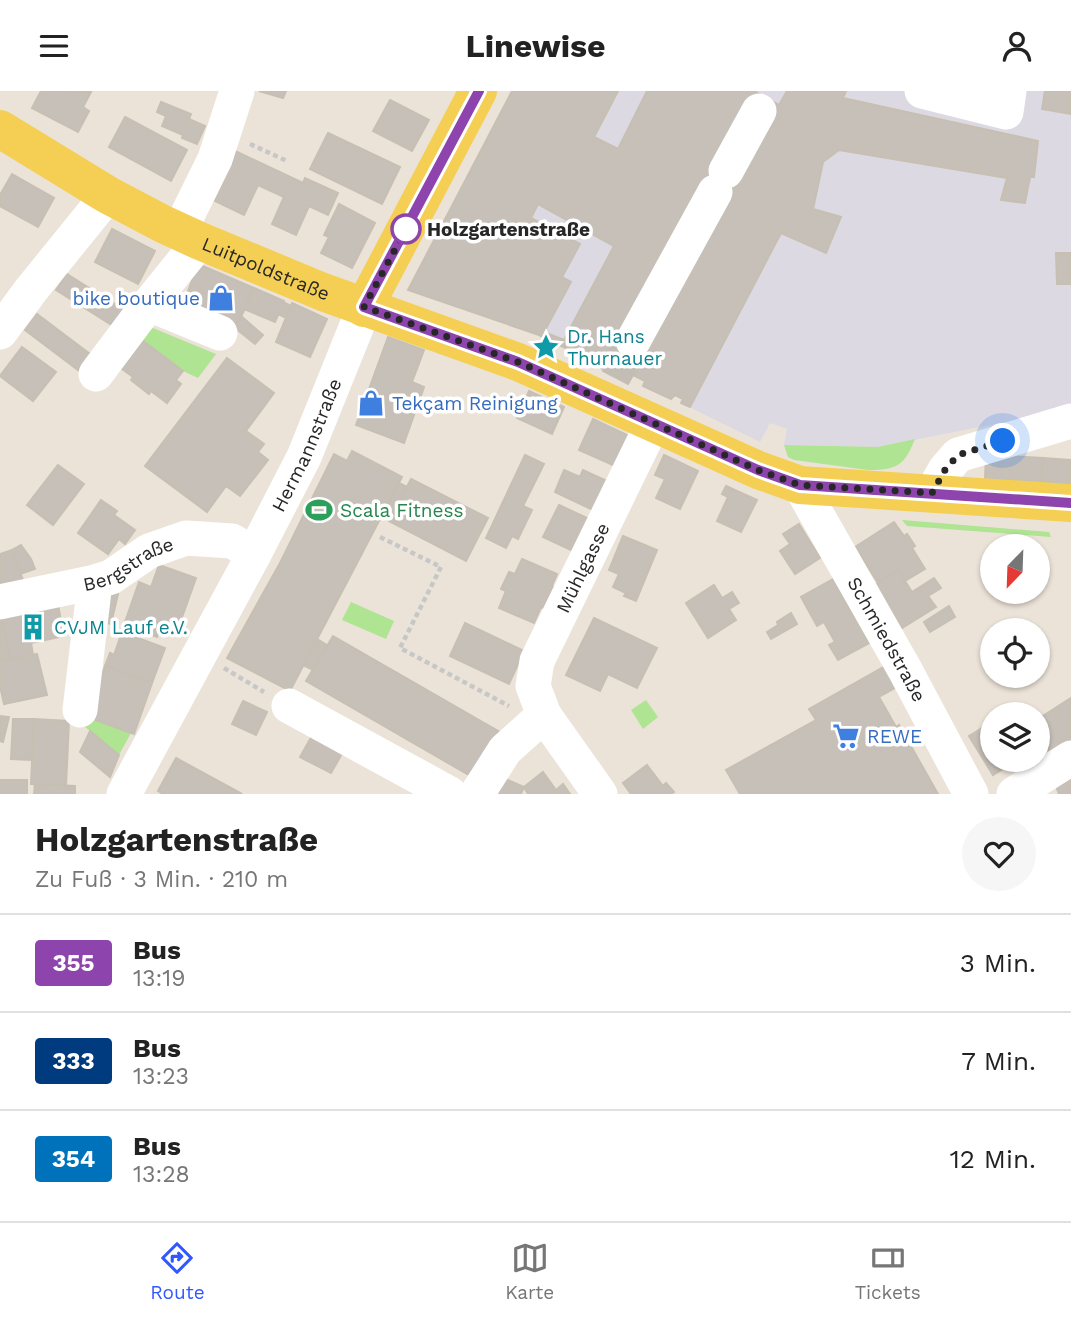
<!DOCTYPE html>
<html lang="de">
<head>
<meta charset="utf-8">
<style>
	:root { --surface:#fff; --page:#f6f6f6; --text:#222; --muted:#767676; --line:#e0e0e0; --accent:#3157ff }
	body { margin:0; font-family:"Work Sans",sans-serif; background:var(--page); color:var(--text); height:100vh; display:flex; flex-direction:column; font-size:26px; white-space:nowrap }
	* { box-sizing:border-box; margin:0 }
	p { font-size:23px; color:var(--muted) }
	.icon { flex:none; width:38px; height:38px; fill:none; stroke:currentColor; stroke-width:2; stroke-linecap:round; stroke-linejoin:round }
	.map { position:relative; height:703px; overflow:hidden }
	.drawer { display:flex; flex-direction:column; background:var(--surface); flex:1 }
	.drawer>* { flex:none }
	.badge { padding:0 14px; border-radius:5px; font-size:24px; line-height:46px }
	.needle { width:46px; rotate:203deg }
	.fabs { position:absolute; left:980px; top:443px; display:grid; gap:14px }
	.fabs a { display:grid; place-items:center; width:70px; height:70px; border-radius:50%; background:var(--surface); box-shadow:0 2px 5px #0004; font-size:35px }
	.you { position:absolute; width:35px; height:35px; margin:-18px; border:5px solid #fff; border-radius:50%; background:#1a73e8; box-shadow:0 0 0 10px #1a73e833 }
	.map>.badge { position:absolute; translate:-50% -50%; box-shadow:0 0 0 4px #fff }
	.round { display:grid; place-items:center; flex:none; width:74px; height:74px; border-radius:37px; background:var(--page) }
	.headline { display:flex; align-items:center; justify-content:space-between; height:119px; padding:0 35px }
	h1 { font-size:33px; font-weight:700; line-height:52px }
	ul { padding:0; list-style:none }
	li { display:flex; align-items:center; gap:21px; height:98px; padding:0 35px; border-top:2px solid var(--line) }
	li div { flex:1 }
	li b { display:block; font-size:26px }
	li em { font-style:normal }
	li .badge { min-width:77px; font-weight:700; text-align:center }
	header { display:flex; justify-content:space-between; align-items:center; height:91px; padding:0 35px; background:var(--surface); font-size:32px; font-weight:700 }
	.menu { display:flex; justify-content:space-around; align-items:center; height:98px; border-top:2px solid var(--line); background:var(--surface); font-size:19px; color:var(--muted) }
	.menu a { display:grid; justify-items:center; gap:4px }
	.menu .active { color:var(--accent) }
	.map>svg:first-child { display:block }
	.industrial { fill:#dcd9e2 }
	.green { fill:#aee492 }
	.building { fill:#c6c0b8; stroke:#c6bfb2; stroke-width:2; fill-rule:evenodd }
	.lines { fill:none; stroke-linecap:round; stroke-linejoin:round }
	.minor-tunnel { stroke:#c4bdb5; stroke-width:35; stroke-dasharray:35 18; stroke-linecap:butt }
	.path { stroke:#c7c7c7; stroke-width:4.5; stroke-dasharray:5 3.5; stroke-linecap:butt }
	.minor { stroke:#fff; stroke-width:35 }
	.major { stroke:#f4cf54; stroke-width:38 }
	.line-casing { stroke:#fff; stroke-width:16 }
	.line { stroke:#8e44ad; stroke-width:10 }
	.walk { stroke:#272727; stroke-width:7; stroke-dasharray:0 12.6 }
	.stop-dot { fill:#fff; stroke:#8e44ad; stroke-width:3.5 }
	.labels { text-anchor:middle; stroke-width:7; stroke-linejoin:round; paint-order:stroke }
	.stop-label { font-size:19px; font-weight:bold; fill:#272727; stroke:#fff; text-anchor:start }
	.street-label { font-size:19px; fill:#272727; stroke:#fff }
	.shop-label { font-size:19px; fill:#366cbe; stroke:#fff; text-anchor:start }
	.culture-label { font-size:19px; fill:#0d838f; stroke:#fff; text-anchor:start }
	.leisure-label { font-size:19px; fill:#27864d; stroke:#fff; text-anchor:start }
</style>
</head>
<body>
<header><svg class="icon" aria-label="menu" viewBox="0 0 24 24"><path d="M4 6h16M4 12h16M4 18h16"/></svg>Linewise<svg class="icon" aria-label="person" viewBox="0 0 24 24"><circle cx="12" cy="8" r="4"/><path d="M4 21q1-7 8-7t8 7"/></svg></header>
<div class="map">
<svg width="1071" height="703" viewBox="0 0 1071 703">
	<rect width="100%" height="100%" fill="#ebe3d8"/>
	<polygon class="industrial" points="512,0 1071,0 1071,315 1046,323 878,356 784,354 787,338 770,332 760,351 681,312 683,307 643,295 645,290 633,284 628,293 603,280 604,276 539,244 408,199"/>
	<g class="green">
		<polygon points="148,235 216,263 198,287 183,280 140,248"/>
		<path d="M915,348c-11,27 -18,31 -47,31l-74,-10 -6,-3 -4,-12 94,2z"/>
		<polygon points="902,429 1049,441 1051,446 907,435"/>
		<polygon points="351,511 394,530 386,548 342,529"/>
		<polygon points="646,609 658,626 643,638 631,619"/>
		<polygon points="87,626 131,642 119,664 84,635"/>
	</g>
	<g class="building">
		<polygon points="41,0 91,1 83,16 89,20 78,41 32,17"/>
		<polygon points="259,0 286,0 283,7"/>
		<path d="M512,0h106l-24,46 24,12 29,-58h109v1l23,13 8,-14h59l-3,7 195,43 -4,36h-4l-5,26 -24,-3 6,-22 -168,-28 -16,12 -10,47 28,8 -15,36 -45,-20 -91,174 -9,-4 2,-4 -8,-4 -4,4 -28,-13 2,-5 -12,-6 -5,9 -25,-13 1,-4 -65,-32 -131,-45zM538,113l76,42 -50,94 -20,-8 27,-50 -9,-5 18,-33 -49,-26z"/>
		<polygon points="1045,0 1071,0 1071,23 1042,18"/>
		<polygon points="390,9 429,29 412,60 373,40"/>
		<polygon points="161,11 191,23 189,28 205,35 197,53 182,47 183,44 162,35 166,25 157,21"/>
		<polygon points="125,26 187,59 171,90 109,56"/>
		<polygon points="328,42 400,76 382,113 310,78"/>
		<polygon points="235,60 303,92 305,87 338,102 328,124 309,115 296,144 272,133 284,106 258,94 244,124 213,109"/>
		<polygon points="12,83 54,107 38,136 0,115 0,104"/>
		<polygon points="339,113 375,132 352,177 321,162 329,146 324,144"/>
		<polygon points="112,138 155,160 138,193 95,171"/>
		<polygon points="1056,162 1071,162 1071,193 1057,193"/>
		<polygon points="198,173 254,197 237,235 184,211"/>
		<polygon points="67,183 132,224 121,240 56,199"/>
		<polygon points="254,197 284,210 275,231 244,218"/>
		<polygon points="283,211 291,215 286,227 278,223"/>
		<polygon points="292,212 327,228 310,266 276,251"/>
		<polygon points="37,223 98,269 86,285 25,239"/>
		<polygon points="241,225 263,244 255,253 235,237"/>
		<polygon points="138,246 183,280 176,289 181,293 167,312 151,300 149,303 131,289 133,286 111,270"/>
		<polygon points="388,246 424,259 412,291 424,296 404,352 356,334"/>
		<polygon points="22,256 56,281 33,310 0,285"/>
		<polygon points="227,267 274,302 246,340 264,353 258,361 268,369 240,405 226,395 207,421 145,375"/>
		<polygon points="529,300 564,316 552,343 517,327"/>
		<polygon points="593,328 629,345 615,375 579,359"/>
		<polygon points="352,360 402,386 290,600 227,567 280,472 334,363 347,370"/>
		<polygon points="525,364 544,373 523,415 532,419 518,448 512,445 506,457 486,447"/>
		<polygon points="664,364 698,380 680,418 656,407 665,388 655,384"/>
		<polygon points="986,364 1043,367 1042,391 985,388"/>
		<polygon points="1043,367 1071,369 1071,393 1042,391"/>
		<polygon points="58,374 84,393 53,434 27,414"/>
		<polygon points="564,379 580,386 583,379 607,390 593,419 555,401"/>
		<polygon points="411,388 488,427 466,470 389,430"/>
		<polygon points="399,392 407,396 392,424 384,421"/>
		<polygon points="726,395 757,409 741,441 717,430 728,406 722,403"/>
		<polygon points="101,409 117,420 114,424 135,439 125,453 119,448 108,463 78,442"/>
		<polygon points="559,414 589,428 573,460 543,446"/>
		<polygon points="894,431 904,445 907,443 915,455 912,457 925,478 905,490 898,479 878,492 855,456"/>
		<polygon points="799,433 820,467 795,483 780,460 790,453 783,443"/>
		<polygon points="623,445 657,459 636,510 624,505 626,502 613,496 619,483 609,479"/>
		<polygon points="21,454 31,468 35,478 20,483 12,459"/>
		<polygon points="12,459 24,492 0,501 0,463"/>
		<polygon points="522,468 557,483 552,495 557,498 548,519 541,516 534,532 499,517 506,500 501,498 509,481 515,483"/>
		<polygon points="159,474 196,487 176,543 160,537 157,546 124,534 139,491 151,496"/>
		<polygon points="898,479 912,501 934,487 941,497 928,505 936,516 899,539 872,496"/>
		<polygon points="833,488 869,552 838,569 829,554 835,551 824,531 817,535 801,506"/>
		<polygon points="714,494 722,507 732,501 739,512 729,518 736,529 708,547 686,512"/>
		<polygon points="106,500 118,503 111,533 99,530"/>
		<polygon points="58,514 64,545 31,552 33,564 11,569 1,527"/>
		<polygon points="949,515 955,526 930,541 924,531"/>
		<polygon points="791,522 797,533 771,548 767,541 778,534 777,531"/>
		<polygon points="594,527 657,557 637,597 608,583 600,600 566,584"/>
		<polygon points="0,528 1,528 11,569 0,571"/>
		<polygon points="465,532 524,560 509,593 450,565"/>
		<polygon points="122,541 165,557 152,592 105,575 110,562 114,564"/>
		<polygon points="333,545 500,641 474,687 306,590"/>
		<polygon points="317,548 327,554 313,579 303,574"/>
		<polygon points="37,563 47,604 4,613 0,595 0,571"/>
		<polygon points="889,573 900,594 879,606 896,636 899,634 938,703 740,703 726,679 816,629 809,618"/>
		<polygon points="105,575 152,592 134,643 87,626"/>
		<polygon points="1071,607 1071,656 1052,668 1038,636 1038,628"/>
		<polygon points="243,610 267,621 256,644 232,633"/>
		<polygon points="0,625 9,626 3,651 0,650"/>
		<polygon points="13,628 34,628 32,669 11,668"/>
		<polygon points="34,628 69,630 66,695 31,693"/>
		<polygon points="992,631 992,668 1019,668 993,684 969,645"/>
		<polygon points="90,640 119,664 110,686 80,661"/>
		<polygon points="313,643 344,659 331,682 300,666"/>
		<polygon points="176,667 242,703 163,703 158,700"/>
		<polygon points="647,674 663,695 666,692 674,701 671,703 631,703 623,692"/>
		<polygon points="543,681 556,699 563,693 570,703 528,703 524,696"/>
		<polygon points="1071,683 1071,703 1059,703 1055,693"/>
		<polygon points="503,687 524,696 521,703 496,703"/>
		<rect x="0" y="689" width="27" height="14"/>
		<polygon points="35,693 75,695 75,703 34,703"/>
	</g>
	<g class="lines">
		<polyline class="minor-tunnel" points="613,285 633,250"/>
		<g class="path">
			<polyline points="250,53 287,70"/>
			<polyline points="380,446 441,476 400,557 509,615"/>
			<polyline points="224,577 264,601"/>
		</g>
		<g class="minor">
			<polyline points="922,0 1006,21 1009,0"/>
			<polyline points="726,80 759,20"/>
			<polyline points="179,141 215,68 237,0"/>
			<polyline points="149,213 220,242"/>
			<polyline points="0,241 31,199 108,104"/>
			<polyline points="633,250 715,101"/>
			<polyline points="96,283 138,227 200,150"/>
			<path id="s1" d="M800,394l105,185 66,124"/>
			<polyline points="932,402 945,379 958,364 1071,330"/>
			<path id="s2" d="M0,511l95,-20 16,-5 38,-26 37,-13 46,3 22,13"/>
			<polyline points="289,615 450,703"/>
			<polyline points="80,619 95,491"/>
			<path id="s3" d="M124,703l130,-240 50,-97 60,-149"/>
			<polyline points="477,703 505,659 544,624"/>
			<path id="s4" d="M600,703l-56,-79 -11,-29 4,-25 116,-238"/>
			<polyline points="1014,703 1071,667"/>
		</g>
		<g class="major">
			<path id="s5" d="M0,38l108,66 55,29 37,17 123,51 195,70 240,108 42,15 271,18"/>
			<polyline points="364,217 478,0"/>
		</g>
	</g>
	<g class="lines">
		<g class="line-casing">
			<polyline id="line" points="479,0 364,216 518,271 758,379 800,394 1071,412"/>
		</g>
		<use href="#line" class="line"/>
		<polyline class="walk" points="406,138 364,216 518,271 758,379 800,394 932,402 945,379 958,364 1003,350"/>
	</g>
	<defs>
		<g id="shop-bare" transform="scale(2.1)"><path d="M-5-2.5h2.3a2.7 3.5 0 0 1 5.4 0H5L5.5 6h-11ZM-1.5-2.5h3a1.5 2.3 0 0 0-3 0Z" fill="#3f7fe0" stroke="#fff" stroke-width="2.5" paint-order="stroke"/></g>
		<g id="sight-bare" transform="scale(2.1)"><path d="M0-6L1.8-2.2L6-1.7L2.9 1.2L3.7 5.4L0 3.3L-3.7 5.4L-2.9 1.2L-6-1.7L-1.8-2.2Z" fill="#0f9aa8" stroke="#fff" stroke-width="2.5" paint-order="stroke"/></g>
		<g id="stadium-bare" transform="scale(2.1)"><path d="M0-5a6.5 5 0 1 0 0 10a6.5 5 0 1 0 0-10ZM-3.5-1.8h7v3.6h-7Z" fill="#2e9e5b" stroke="#fff" stroke-width="2.5" paint-order="stroke"/></g>
		<g id="building-bare" transform="scale(2.1)"><path d="M-4-6H4V6H1V3H-1V6H-4ZM-2.5-4.3h1.7v1.8h-1.7ZM.8-4.3h1.7v1.8H.8ZM-2.5-1h1.7V.8h-1.7ZM.8-1h1.7V.8H.8Z" fill="#0f9aa8" stroke="#fff" stroke-width="2.5" paint-order="stroke"/></g>
		<g id="supermarket-bare" transform="scale(2.1)"><path d="M-6-5.5h2.5l.6 2H6L4.5 2H-2.5L-4.4-4H-6ZM-1.5 3.2a1.3 1.3 0 1 0 .1 0ZM3 3.2a1.3 1.3 0 1 0 .1 0Z" fill="#3f7fe0" stroke="#fff" stroke-width="2.5" paint-order="stroke"/></g>
	</defs>
	<g fill-rule="evenodd">
		<use href="#shop-bare" x="221" y="207"/>
		<use href="#sight-bare" x="546" y="256"/>
		<use href="#shop-bare" x="371" y="312"/>
		<use href="#stadium-bare" x="319" y="419"/>
		<use href="#building-bare" x="33" y="536"/>
		<use href="#supermarket-bare" x="846" y="645"/>
	</g>
	<circle class="stop-dot" cx="406" cy="138" r="14"/>
	<g class="labels">
		<g class="stop-label">
			<text x="427" y="145">Holzgartenstraße</text>
		</g>
		<g class="street-label">
			<text dy="7" stroke="none"><textPath href="#s5" startOffset="301">Luitpoldstraße</textPath></text>
			<text dy="7" stroke="none"><textPath href="#s3" startOffset="394">Hermannstraße</textPath></text>
			<text dy="7" stroke="none"><textPath href="#s2" startOffset="135">Bergstraße</textPath></text>
			<text dy="7" stroke="none"><textPath href="#s4" startOffset="257">Mühlgasse</textPath></text>
			<text dy="7" stroke="none"><textPath href="#s1" startOffset="177">Schmiedstraße</textPath></text>
		</g>
		<g class="shop-label">
			<text x="200" y="214" text-anchor="end">bike boutique</text>
			<text x="392" y="319">Tekçam Reinigung</text>
			<text x="867" y="652">REWE</text>
		</g>
		<g class="culture-label">
			<text x="567" y="252">Dr. Hans<tspan x="567" dy="22">Thurnauer</tspan></text>
			<text x="54" y="543">CVJM Lauf e.V.</text>
		</g>
		<g class="leisure-label">
			<text x="340" y="426">Scala Fitness</text>
		</g>
	</g>
</svg>
<div class="fabs">
<a><svg class="needle" viewBox="-14 -14 28 28"><path d="M0-13l5 13h-10z" fill="#e53935"/><path d="M0 13l5-13h-10z" fill="#767676"/></svg></a>
<a><svg class="icon" aria-label="locate" viewBox="0 0 24 24"><circle cx="12" cy="12" r="6"/><path d="M12 2v4M12 18v4M2 12h4M18 12h4"/></svg></a>
<a><svg class="icon" aria-label="layers" viewBox="0 0 24 24"><path d="M12 4l9 5-9 5-9-5zM3 14l9 5 9-5"/></svg></a>
</div>
<div class="you" style="left:1003px;top:350px"></div>
</div>
<section class="drawer">
<div class="headline"><div><h1>Holzgartenstraße</h1><p>Zu Fuß · 3 Min. · 210 m</p></div><a class="round"><svg class="icon" aria-label="heart" viewBox="0 0 24 24"><path d="M12 20l-8-8c-3-5 5-10 8-4 3-6 11-1 8 4z"/></svg></a></div>
<ul>
<li><span class="badge" style="background:#8e44ad;color:#fff">355</span><div><b>Bus</b><p>13:19</p></div><em>3 Min.</em></li>
<li><span class="badge" style="background:#003b80;color:#fff">333</span><div><b>Bus</b><p>13:23</p></div><em>7 Min.</em></li>
<li><span class="badge" style="background:#0072bc;color:#fff">354</span><div><b>Bus</b><p>13:28</p></div><em>12 Min.</em></li>
</ul>
</section>
<nav class="menu">
<a class="active"><svg class="icon" aria-label="directions" viewBox="0 0 24 24"><path d="M12 3l9 9-9 9-9-9zM9 14v-3h6M13 9l2 2-2 2"/></svg>Route</a>
<a><svg class="icon" aria-label="map" viewBox="0 0 24 24"><path d="M3 6l6-2 6 2 6-2v14l-6 2-6-2-6 2zM9 4v14M15 6v14"/></svg>Karte</a>
<a><svg class="icon" aria-label="tickets" viewBox="0 0 24 24"><path d="M3 7h18v10H3zM15 7v10"/></svg>Tickets</a>
</nav>
</body>
</html>
